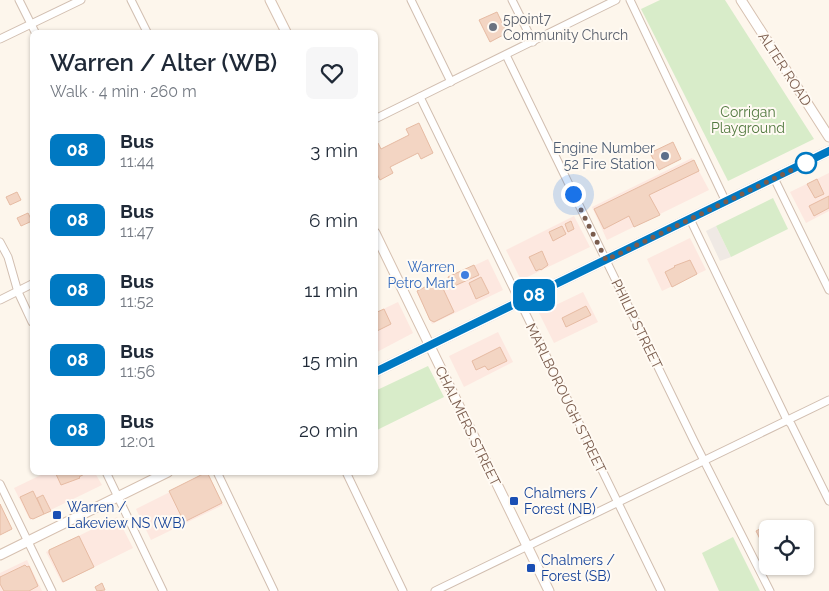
<!DOCTYPE html>
<html lang="en">
<head>
<meta charset="utf-8">
<style>
	:root { --surface:#fff; --page:#f6f6f7; --text:#1f2937; --muted:#747a83 }
	body { margin:0; font-family:Raleway,sans-serif; background:var(--page); color:var(--text); height:100vh; display:flex; flex-direction:column; font-size:19px; white-space:nowrap }
	* { box-sizing:border-box; margin:0 }
	p { font-size:16px; color:var(--muted) }
	.icon { flex:none; width:28px; height:28px; fill:none; stroke:currentColor; stroke-width:2; stroke-linecap:round; stroke-linejoin:round }
	.map { position:relative; flex:1; overflow:hidden }
	.details { position:absolute; left:30px; top:30px; width:348px; height:445px; display:flex; flex-direction:column; background:var(--surface); border-radius:8px; box-shadow:0 1px 4px #0004 }
	.details>* { flex:none }
	.badge { padding:0 10px; border-radius:8px; font-size:18px; line-height:32px }
	.controls { position:absolute; left:759px; top:520px; display:grid; gap:10px }
	.controls a { display:grid; place-items:center; width:55px; height:55px; border-radius:8px; background:var(--surface); box-shadow:0 1px 4px #0004; font-size:25px }
	.you { position:absolute; width:25px; height:25px; margin:-12px; border:4px solid #fff; border-radius:50%; background:#1a73e8; box-shadow:0 0 0 8px #1a73e833 }
	.map>.badge { position:absolute; translate:-50% -50%; box-shadow:0 0 0 2px #fff }
	.round { display:grid; place-items:center; flex:none; width:52px; height:52px; border-radius:8px; background:var(--page) }
	.headline { display:flex; align-items:center; justify-content:space-between; height:85px; padding:0 20px }
	h1 { font-size:24px; font-weight:600; line-height:38px }
	ul { padding:0; list-style:none }
	li { display:flex; align-items:center; gap:15px; height:70px; padding:0 20px }
	li div { flex:1 }
	li b { display:block; font-size:19px }
	li em { font-style:normal }
	li .badge { min-width:55px; font-weight:700; text-align:center }
	.map>svg:first-child { display:block }
	.commercial { fill:#fde8e0 }
	.industrial { fill:#efe9e4 }
	.green { fill:#d8ecc9 }
	.building { fill:#f3d5c3; stroke:#e6bba3 }
	.lines { fill:none; stroke-linecap:round; stroke-linejoin:round }
	.street-casing { stroke:#d1beb0; stroke-width:9 }
	.secondary-casing { stroke:#d6c0b0; stroke-width:11 }
	.street { stroke:#fff; stroke-width:7 }
	.secondary { stroke:#fff; stroke-width:9 }
	.line-casing { stroke:#fff; stroke-width:11 }
	.line { stroke:#0079c2; stroke-width:8 }
	.walk { stroke:#7a5c4d; stroke-width:5; stroke-dasharray:0 9 }
	.worship-dot { fill:#6b7280; stroke:#fffaf3; stroke-width:2 }
	.service-dot { fill:#5c6f8a; stroke:#fffaf3; stroke-width:2 }
	.stop-dot { fill:#fff; stroke:#0079c2; stroke-width:2.5 }
	.shop-dot { fill:#3f7fe0; stroke:#fffaf3; stroke-width:2 }
	.transit-dot { fill:#1a4fb4; stroke:#fffaf3; stroke-width:2 }
	.labels { text-anchor:middle; stroke-width:4; stroke-linejoin:round; paint-order:stroke }
	.worship-label { font-size:14px; fill:#5b616d; stroke:#fffaf3; text-anchor:start }
	.street-label { font-size:14px; fill:#7a5c4d; stroke:#fffaf3 }
	.park-label { font-size:14px; fill:#537a41; stroke:#fffaf3 }
	.service-label { font-size:14px; fill:#4e5e75; stroke:#fffaf3; text-anchor:end }
	.shop-label { font-size:14px; fill:#366cbe; stroke:#fffaf3; text-anchor:end }
	.transit-label { font-size:14px; fill:#164399; stroke:#fffaf3; text-anchor:start }
</style>
</head>
<body>
<div class="map">
<svg width="829" height="591" viewBox="0 0 829 591">
	<rect width="100%" height="100%" fill="#fdf6ec"/>
	<g class="commercial">
		<polygon points="692,158 709,190 607,240 592,207"/>
		<polygon points="829,173 829,211 806,223 790,192"/>
		<polygon points="574,216 590,247 521,280 506,250"/>
		<polygon points="690,238 706,270 662,291 647,259"/>
		<polygon points="488,259 503,290 432,324 417,293"/>
		<polygon points="583,292 598,322 554,343 539,313"/>
		<polygon points="398,302 413,333 375,353 375,313"/>
		<polygon points="498,332 513,362 464,387 449,356"/>
		<polygon points="47,472 95,473 102,485 30,520 14,488"/>
		<polygon points="208,473 223,505 151,540 136,509"/>
		<polygon points="117,517 133,548 62,583 46,552"/>
		<polygon points="27,560 42,591 0,591 0,573"/>
	</g>
	<polygon class="industrial" points="716,226 731,257 720,261 706,231"/>
	<g class="green">
		<polygon points="660,0 725,0 814,139 728,181 641,9"/>
		<polygon points="773,198 788,229 731,257 716,226"/>
		<polygon points="428,366 444,397 375,431 375,391"/>
		<polygon points="733,537 760,591 719,591 702,553"/>
	</g>
	<g class="building">
		<polygon points="497,12 507,33 490,42 479,20"/>
		<polygon points="419,123 433,153 421,159 418,153 390,167 393,173 380,180 375,170 375,144 378,143 381,149 409,135 406,129"/>
		<polygon points="673,142 681,159 659,170 650,153"/>
		<polygon points="694,160 699,171 649,195 660,215 634,227 629,216 604,229 594,209"/>
		<polygon points="817,179 824,194 815,198 807,184"/>
		<polygon points="17,192 21,200 10,205 6,197"/>
		<polygon points="829,196 829,208 814,216 809,206"/>
		<polygon points="28,213 32,221 21,226 17,218"/>
		<polygon points="571,221 574,229 568,232 565,224"/>
		<polygon points="562,226 566,234 553,241 549,232"/>
		<polygon points="542,251 548,265 541,270 540,269 536,271 529,257"/>
		<polygon points="690,260 697,274 672,287 665,272 675,267 674,266"/>
		<polygon points="474,265 479,275 452,287 448,277"/>
		<polygon points="481,277 489,293 476,299 469,283"/>
		<polygon points="439,280 454,312 434,322 430,320 417,291"/>
		<polygon points="586,306 591,315 566,327 562,318"/>
		<polygon points="384,309 391,324 375,332 375,313"/>
		<polygon points="500,347 507,361 488,370 485,366 476,370 472,361"/>
		<polygon points="55,472 88,472 79,477 80,478 61,485"/>
		<polygon points="207,472 222,503 184,522 169,491"/>
		<polygon points="33,491 44,514 33,519 30,518 20,497"/>
		<polygon points="43,495 51,511 44,514 37,498"/>
		<polygon points="0,504 12,529 0,535"/>
		<polygon points="769,524 772,529 768,529 768,535 760,539 756,531"/>
		<polygon points="79,536 94,567 63,582 49,553 49,550"/>
		<polygon points="25,565 27,567 29,566 38,586 29,591 4,591 0,584 0,577"/>
		<polygon points="102,583 105,590 97,591 95,587"/>
	</g>
	<g class="lines">
		<g class="street-casing">
			<g id="street">
				<polyline points="19,0 35,32"/>
				<polyline points="131,0 147,32"/>
				<polyline points="411,0 451,82"/>
				<polyline points="512,0 533,42"/>
				<polyline points="630,0 726,202"/>
				<polyline points="0,39 81,0"/>
				<polyline points="506,55 694,441 770,591"/>
				<polyline points="420,97 661,591"/>
				<polyline points="375,119 616,0"/>
				<polyline points="774,178 829,290"/>
				<polyline points="690,219 787,420 791,424 829,501"/>
				<polyline points="0,242 8,257 18,292 32,322"/>
				<polyline points="0,300 32,284"/>
				<polyline points="106,472 163,591"/>
				<polyline points="217,472 274,591"/>
				<polyline points="346,472 403,591"/>
				<polyline points="0,484 52,591"/>
				<polyline points="435,591 829,400"/>
			</g>
		</g>
		<g class="secondary-casing">
			<g id="secondary">
				<polyline points="270,0 286,32"/>
				<polyline points="741,0 829,137"/>
				<polyline points="375,233 549,591"/>
				<polyline points="375,372 829,151"/>
				<polyline points="0,555 168,472"/>
			</g>
		</g>
		<use href="#street" class="street"/>
		<use href="#secondary" class="secondary"/>
	</g>
	<g class="lines">
		<g class="line-casing">
			<polyline id="line" points="375,372 829,151"/>
		</g>
		<use href="#line" class="line"/>
		<polyline class="walk" points="573,194 606,260 806,163"/>
	</g>
	<circle class="worship-dot" cx="493" cy="27" r="5"/>
	<circle class="service-dot" cx="665" cy="156" r="5"/>
	<circle class="stop-dot" cx="806" cy="163" r="10"/>
	<circle class="shop-dot" cx="465" cy="275" r="5"/>
	<g class="transit-dot">
		<rect x="509" y="496" width="10" height="10" rx="2.5"/>
		<rect x="52" y="510" width="10" height="10" rx="2.5"/>
		<rect x="526" y="563" width="10" height="10" rx="2.5"/>
	</g>
	<g class="labels">
		<g class="worship-label">
			<text x="503" y="24">5point7<tspan x="503" dy="16">Community Church</tspan></text>
		</g>
		<g class="street-label">
			<text transform="translate(785 69) rotate(57)" y="5">ALTER ROAD</text>
			<text transform="translate(637 324) rotate(64)" y="5">PHILIP STREET</text>
			<text transform="translate(566 398) rotate(64)" y="5">MARLBOROUGH STREET</text>
			<text transform="translate(468 426) rotate(64)" y="5">CHALMERS STREET</text>
		</g>
		<g class="park-label">
			<text x="748" y="117">Corrigan<tspan x="748" dy="16">Playground</tspan></text>
		</g>
		<g class="service-label">
			<text x="655" y="153">Engine Number<tspan x="655" dy="16">52 Fire Station</tspan></text>
		</g>
		<g class="shop-label">
			<text x="455" y="272">Warren<tspan x="455" dy="16">Petro Mart</tspan></text>
		</g>
		<g class="transit-label">
			<text x="524" y="498">Chalmers /<tspan x="524" dy="16">Forest (NB)</tspan></text>
			<text x="67" y="512">Warren /<tspan x="67" dy="16">Lakeview NS (WB)</tspan></text>
			<text x="541" y="565">Chalmers /<tspan x="541" dy="16">Forest (SB)</tspan></text>
		</g>
	</g>
</svg>
<div class="controls">
<a><svg class="icon" aria-label="locate" viewBox="0 0 24 24"><circle cx="12" cy="12" r="6"/><path d="M12 2v4M12 18v4M2 12h4M18 12h4"/></svg></a>
</div>
<div class="you" style="left:573px;top:194px"></div>
<b class="badge" style="left:534px;top:295px;background:#0079c2;color:#fff">08</b>
<section class="details">
<div class="headline"><div><h1>Warren / Alter (WB)</h1><p>Walk · 4 min · 260 m</p></div><a class="round"><svg class="icon" aria-label="heart" viewBox="0 0 24 24"><path d="M12 20l-8-8c-3-5 5-10 8-4 3-6 11-1 8 4z"/></svg></a></div>
<ul>
<li><span class="badge" style="background:#0079c2;color:#fff">08</span><div><b>Bus</b><p>11:44</p></div><em>3 min</em></li>
<li><span class="badge" style="background:#0079c2;color:#fff">08</span><div><b>Bus</b><p>11:47</p></div><em>6 min</em></li>
<li><span class="badge" style="background:#0079c2;color:#fff">08</span><div><b>Bus</b><p>11:52</p></div><em>11 min</em></li>
<li><span class="badge" style="background:#0079c2;color:#fff">08</span><div><b>Bus</b><p>11:56</p></div><em>15 min</em></li>
<li><span class="badge" style="background:#0079c2;color:#fff">08</span><div><b>Bus</b><p>12:01</p></div><em>20 min</em></li>
</ul>
</section>
</div>
</body>
</html>
